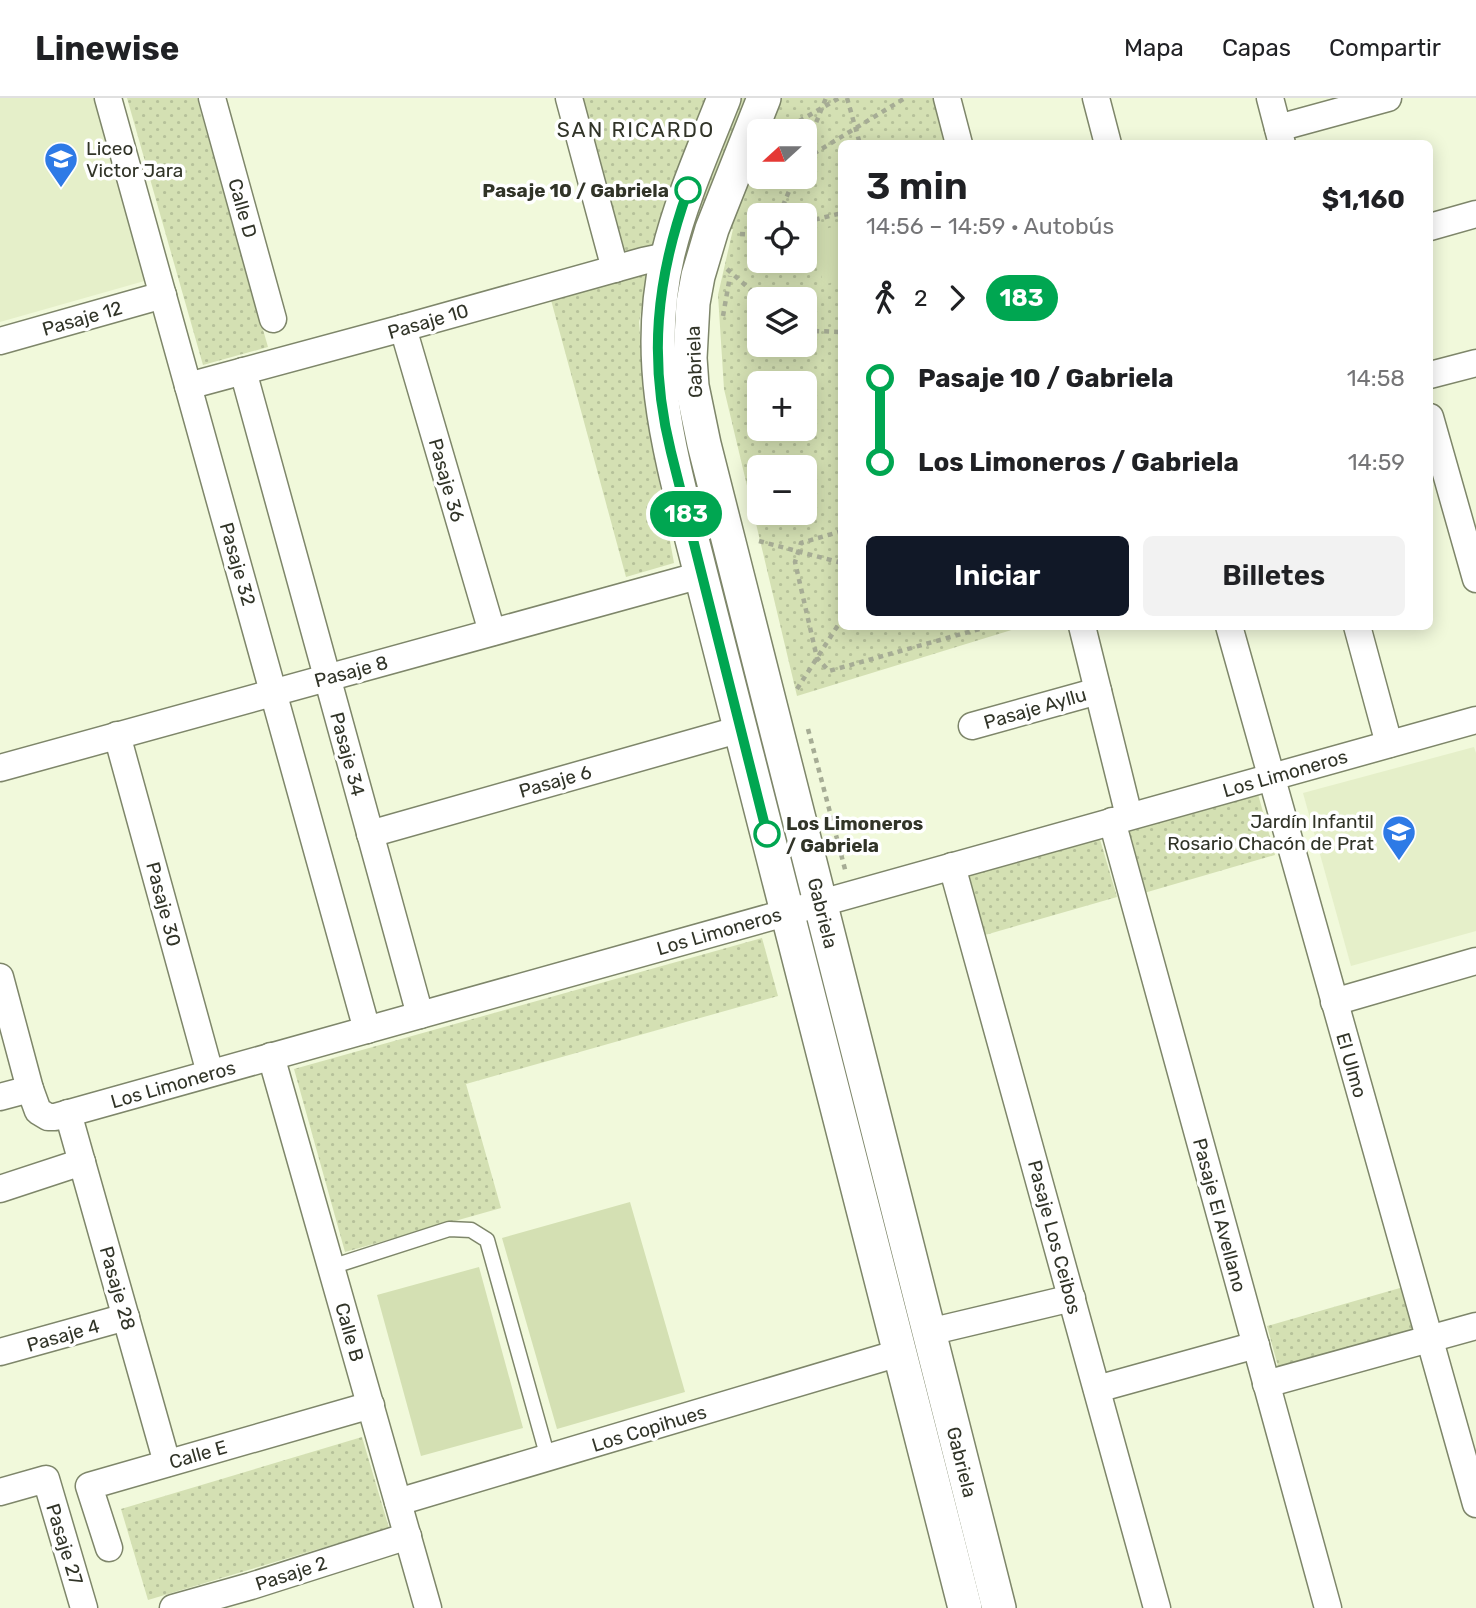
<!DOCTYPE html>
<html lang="es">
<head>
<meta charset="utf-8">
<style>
	:root { --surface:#fff; --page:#f2f2f2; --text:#202124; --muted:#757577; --line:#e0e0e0; --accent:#111827 }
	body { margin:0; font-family:Rubik,sans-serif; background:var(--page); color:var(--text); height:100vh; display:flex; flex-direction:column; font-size:26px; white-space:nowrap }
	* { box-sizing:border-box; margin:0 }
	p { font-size:23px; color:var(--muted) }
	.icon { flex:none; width:38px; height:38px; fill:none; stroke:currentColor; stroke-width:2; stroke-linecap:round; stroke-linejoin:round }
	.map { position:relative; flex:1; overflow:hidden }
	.details { position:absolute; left:838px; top:42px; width:595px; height:490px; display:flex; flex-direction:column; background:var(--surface); border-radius:10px; box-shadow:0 4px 18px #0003 }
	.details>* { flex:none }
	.badge { padding:0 14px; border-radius:23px; font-size:24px; line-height:46px }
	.needle { width:46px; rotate:249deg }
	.tools { position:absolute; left:747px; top:21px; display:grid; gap:14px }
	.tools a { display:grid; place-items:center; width:70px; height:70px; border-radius:10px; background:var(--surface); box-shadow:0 4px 18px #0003; font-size:35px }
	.map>.badge { position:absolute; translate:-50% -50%; box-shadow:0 0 0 4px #fff }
	.legs { display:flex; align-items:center; gap:10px; height:77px; padding:0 28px; font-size:23px }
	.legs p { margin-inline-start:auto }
	.overview { display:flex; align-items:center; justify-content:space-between; height:119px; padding:0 28px }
	h1 { font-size:38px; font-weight:600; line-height:52px }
	.button { display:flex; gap:14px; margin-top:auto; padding:14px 28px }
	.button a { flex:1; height:80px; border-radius:10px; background:var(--accent); color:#fff; font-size:28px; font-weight:600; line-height:80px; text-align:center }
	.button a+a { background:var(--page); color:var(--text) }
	ul { padding:0 28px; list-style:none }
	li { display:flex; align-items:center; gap:24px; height:84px; font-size:26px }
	li i { display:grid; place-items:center; width:10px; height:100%; margin:0 9px; background:currentColor }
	li i::after { content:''; width:18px; height:18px; margin:-9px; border:5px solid; border-radius:50%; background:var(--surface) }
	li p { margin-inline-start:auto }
	li:first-child i { background:linear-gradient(#0000 50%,currentColor 0) }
	li:last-child i { background:linear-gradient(currentColor 50%,#0000 0) }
	header { display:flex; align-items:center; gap:42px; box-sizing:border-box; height:98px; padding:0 35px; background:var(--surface); border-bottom:2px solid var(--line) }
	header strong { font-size:33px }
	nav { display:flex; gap:38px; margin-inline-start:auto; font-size:24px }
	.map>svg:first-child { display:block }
	.built { fill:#e5efc9 }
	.grass { fill:url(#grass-dots); fill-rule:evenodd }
	.garden { fill:#d4e0b3 }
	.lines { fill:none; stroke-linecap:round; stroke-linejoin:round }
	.service-casing { stroke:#7e866a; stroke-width:17 }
	.minor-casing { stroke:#7e866a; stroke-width:29 }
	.tertiary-casing { stroke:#7e866a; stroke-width:36 }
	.path { stroke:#a6ac95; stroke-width:4.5; stroke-dasharray:5 5; stroke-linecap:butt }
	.service { stroke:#fff; stroke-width:14 }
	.minor { stroke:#fff; stroke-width:26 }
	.tertiary { stroke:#fff; stroke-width:33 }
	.line-1-casing { stroke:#fff; stroke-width:16 }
	.line-1 { stroke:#00a651; stroke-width:10 }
	.stop-1-dot { fill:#fff; stroke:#00a651; stroke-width:3.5 }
	.labels { text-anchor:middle; stroke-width:7; stroke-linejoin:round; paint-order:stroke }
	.poi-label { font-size:19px; fill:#313428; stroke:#fff; text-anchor:start }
	.stop-label { font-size:19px; font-weight:bold; fill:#313428; stroke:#fff; text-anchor:end }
	.street-label { font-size:19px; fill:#313428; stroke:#fff }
	.neighbourhood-label { font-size:21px; letter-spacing:2px; fill:#313428; stroke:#fff }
</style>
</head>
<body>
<header>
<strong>Linewise</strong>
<nav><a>Mapa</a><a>Capas</a><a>Compartir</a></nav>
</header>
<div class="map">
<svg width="1476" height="1510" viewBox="0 0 1476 1510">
	<defs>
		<pattern id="grass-dots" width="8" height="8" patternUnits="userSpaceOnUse" patternTransform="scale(1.75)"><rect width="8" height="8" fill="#d4e0b3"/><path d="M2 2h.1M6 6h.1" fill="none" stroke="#b6c19a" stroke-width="1.8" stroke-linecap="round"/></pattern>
	</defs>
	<rect width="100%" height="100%" fill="#f1f9db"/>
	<g class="built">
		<polygon points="0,0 95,0 148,182 0,224"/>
		<polygon points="1474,649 1476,655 1476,833 1351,868 1303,695"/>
	</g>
	<g class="grass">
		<polygon points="127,0 197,0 268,249 203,267"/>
		<path d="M581,0h355l11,45 -105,1v482l179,1 -224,69 -73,-307 -6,-94 15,-66 -103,23 -10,-1zM760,33h45v46h-45zM760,117h45v46h-45zM760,201h45v46h-45zM760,285h45v46h-45zM760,369h45v46h-45z"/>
		<polygon points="650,173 639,224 646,311 674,465 626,479 551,202"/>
		<polygon points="1258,696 1275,757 1144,795 1126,734"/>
		<polygon points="1099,738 1117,799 985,837 967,776"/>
		<polygon points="762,840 778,898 466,986 501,1110 345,1154 294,971"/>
		<polygon points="1407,1188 1419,1232 1279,1272 1267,1228"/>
		<polygon points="362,1339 389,1430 148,1502 121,1411"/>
	</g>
	<g class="garden">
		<polygon points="842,126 842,181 824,187 809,136"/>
		<polygon points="630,1104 685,1294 557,1331 502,1140"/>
		<polygon points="479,1169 523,1330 421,1358 377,1197"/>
	</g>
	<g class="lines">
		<g class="service-casing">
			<polyline id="service" points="331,1169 449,1131 471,1132 487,1142 548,1360"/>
		</g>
		<g class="minor-casing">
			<g id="minor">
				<polyline points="108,0 367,932"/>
				<polyline points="212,0 273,221"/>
				<polyline points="569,0 615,171"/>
				<polyline points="947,0 959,46"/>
				<polyline points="1096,0 1108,46"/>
				<polyline points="1270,0 1282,46"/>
				<polyline points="1278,30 1388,0"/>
				<polyline points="1430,129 1476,116"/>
				<polyline points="403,230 492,534"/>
				<polyline points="0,243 163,197"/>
				<polyline points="243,273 420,917"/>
				<polyline points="1430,277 1476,265"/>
				<polyline points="188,288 403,230 643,163 667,158"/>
				<polyline points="1430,319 1476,481"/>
				<polyline points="1082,528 1129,718"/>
				<polyline points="1229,528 1476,1406"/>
				<polyline points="1357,528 1389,646"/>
				<polyline points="972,628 1098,593"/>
				<polyline points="117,637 210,975"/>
				<polyline points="0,670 701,477"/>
				<polyline points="1112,723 1328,1510"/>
				<polyline points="370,736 741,631"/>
				<polyline points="952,768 1157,1510"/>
				<polyline points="0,879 30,991 38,1013 48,1019 55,1019 1476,622"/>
				<polyline points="1334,904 1476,863"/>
				<polyline points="271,958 428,1510"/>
				<polyline points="0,999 30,991"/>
				<polyline points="68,1015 167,1365"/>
				<polyline points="0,1091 82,1064"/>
				<polyline points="929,1234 1072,1200"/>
				<polyline points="0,1254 126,1219"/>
				<polyline points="1266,1286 1476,1228"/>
				<polyline points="1097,1291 1256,1247"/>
				<polyline points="0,1394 46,1381 84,1510"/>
				<polyline points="398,1404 899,1255"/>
				<polyline points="109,1450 89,1388 371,1307"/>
				<polyline points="173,1510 251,1488 408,1438"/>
			</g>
		</g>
		<g class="tertiary-casing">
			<g id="tertiary">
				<path d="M724,0c-20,51 -43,102 -56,156 -27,113 6,212 33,321l264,1033"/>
				<polyline points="764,0 712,131 698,178 693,205 690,260 692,288 704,346 999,1510"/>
			</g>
		</g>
		<g class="path">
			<polyline points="847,0 860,46"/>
			<polyline points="782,33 839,0"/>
			<polyline points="805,52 826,0"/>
			<polyline points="805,61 905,0"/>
			<polyline points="760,88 775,79"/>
			<polyline points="779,117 795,79"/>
			<polyline points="805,124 842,115"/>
			<polyline points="740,136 760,137"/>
			<polyline points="727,171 761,201"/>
			<polyline points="723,218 730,178"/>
			<polyline points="805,229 814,233 842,234"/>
			<polyline points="842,433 801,445 795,464 817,560 829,573 990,528"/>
			<polyline points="759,443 842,465"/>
			<polyline points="797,591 842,521"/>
			<polyline points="808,631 846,775"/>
		</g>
		<use href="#service" class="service"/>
		<use href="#minor" class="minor"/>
		<use href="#tertiary" class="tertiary"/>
	</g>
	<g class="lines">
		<g class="line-1-casing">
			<path id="line-1" d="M688,92c-32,89 -40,170 -17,262l96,382"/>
		</g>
		<use href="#line-1" class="line-1"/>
	</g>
	<defs>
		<g id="school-pin" transform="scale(1.75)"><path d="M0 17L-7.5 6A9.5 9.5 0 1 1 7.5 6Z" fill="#2e7ae6" stroke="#fff"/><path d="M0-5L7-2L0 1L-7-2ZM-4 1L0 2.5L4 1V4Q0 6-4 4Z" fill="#fff"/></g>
	</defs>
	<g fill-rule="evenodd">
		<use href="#school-pin" x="61" y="61"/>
		<use href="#school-pin" x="1399" y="734"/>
	</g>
	<g class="stop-1-dot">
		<circle cx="688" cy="92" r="12"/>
		<circle cx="767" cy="736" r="12"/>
	</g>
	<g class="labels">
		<g class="poi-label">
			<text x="86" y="57">Liceo<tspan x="86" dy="22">Victor Jara</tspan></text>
			<text x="1374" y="730" text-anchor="end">Jardín Infantil<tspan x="1374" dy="22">Rosario Chacón de Prat</tspan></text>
		</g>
		<g class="stop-label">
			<text x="669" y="99">Pasaje 10 / Gabriela</text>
			<text x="786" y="732" text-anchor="start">Los Limoneros<tspan x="786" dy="22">/ Gabriela</tspan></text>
		</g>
		<g class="street-label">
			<text transform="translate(243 110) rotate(74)" y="7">Calle D</text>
			<text transform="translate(82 220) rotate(-16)" y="7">Pasaje 12</text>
			<text transform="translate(428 223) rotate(-16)" y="7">Pasaje 10</text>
			<text transform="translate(694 264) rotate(-92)" y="7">Gabriela</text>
			<text transform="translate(447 382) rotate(74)" y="7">Pasaje 36</text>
			<text transform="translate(238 466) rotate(74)" y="7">Pasaje 32</text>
			<text transform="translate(351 573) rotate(-15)" y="7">Pasaje 8</text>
			<text transform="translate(1035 610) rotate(-16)" y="7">Pasaje Ayllu</text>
			<text transform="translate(348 656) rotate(75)" y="7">Pasaje 34</text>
			<text transform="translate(1285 675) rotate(-16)" y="7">Los Limoneros</text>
			<text transform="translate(555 683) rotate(-16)" y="7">Pasaje 6</text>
			<text transform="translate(164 806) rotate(75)" y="7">Pasaje 30</text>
			<text transform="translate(823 815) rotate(76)" y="7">Gabriela</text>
			<text transform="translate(719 833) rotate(-16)" y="7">Los Limoneros</text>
			<text transform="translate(1352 967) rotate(74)" y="7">El Ulmo</text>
			<text transform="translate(173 986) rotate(-16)" y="7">Los Limoneros</text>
			<text transform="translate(1220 1117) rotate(75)" y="7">Pasaje El Avellano</text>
			<text transform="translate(1055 1139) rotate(75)" y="7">Pasaje Los Ceibos</text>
			<text transform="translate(118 1190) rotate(74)" y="7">Pasaje 28</text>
			<text transform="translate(350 1234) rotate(74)" y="7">Calle B</text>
			<text transform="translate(63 1237) rotate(-16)" y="7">Pasaje 4</text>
			<text transform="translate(649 1330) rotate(-17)" y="7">Los Copihues</text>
			<text transform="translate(198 1356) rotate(-16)" y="7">Calle E</text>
			<text transform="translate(962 1364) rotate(76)" y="7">Gabriela</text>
			<text transform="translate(65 1446) rotate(73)" y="7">Pasaje 27</text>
			<text transform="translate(291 1475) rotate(-18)" y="7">Pasaje 2</text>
		</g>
		<g class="neighbourhood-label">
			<text x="636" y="39">SAN RICARDO</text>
		</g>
	</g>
</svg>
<div class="tools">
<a><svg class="needle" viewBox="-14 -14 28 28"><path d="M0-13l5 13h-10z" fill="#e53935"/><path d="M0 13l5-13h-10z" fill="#757577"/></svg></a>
<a><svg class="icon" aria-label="locate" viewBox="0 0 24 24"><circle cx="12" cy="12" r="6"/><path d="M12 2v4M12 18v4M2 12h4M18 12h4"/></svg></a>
<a><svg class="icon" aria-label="layers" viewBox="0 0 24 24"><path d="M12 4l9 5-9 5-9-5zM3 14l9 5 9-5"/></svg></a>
<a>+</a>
<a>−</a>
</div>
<b class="badge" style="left:686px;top:416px;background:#00a651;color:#fff">183</b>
<section class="details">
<div class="overview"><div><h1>3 min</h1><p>14:56 – 14:59 · Autobús</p></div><b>$1,160</b></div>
<div class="legs"><svg class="icon" aria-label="walk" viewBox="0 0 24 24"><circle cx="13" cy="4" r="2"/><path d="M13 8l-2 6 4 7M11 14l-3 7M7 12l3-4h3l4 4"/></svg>2<svg class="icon" aria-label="forward" viewBox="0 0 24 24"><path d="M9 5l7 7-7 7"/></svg><b class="badge" style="background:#00a651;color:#fff">183</b></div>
<ul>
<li><i style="color:#00a651"></i><b>Pasaje 10 / Gabriela</b><p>14:58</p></li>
<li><i style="color:#00a651"></i><b>Los Limoneros / Gabriela</b><p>14:59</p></li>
</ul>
<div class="button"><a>Iniciar</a><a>Billetes</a></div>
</section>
</div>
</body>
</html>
